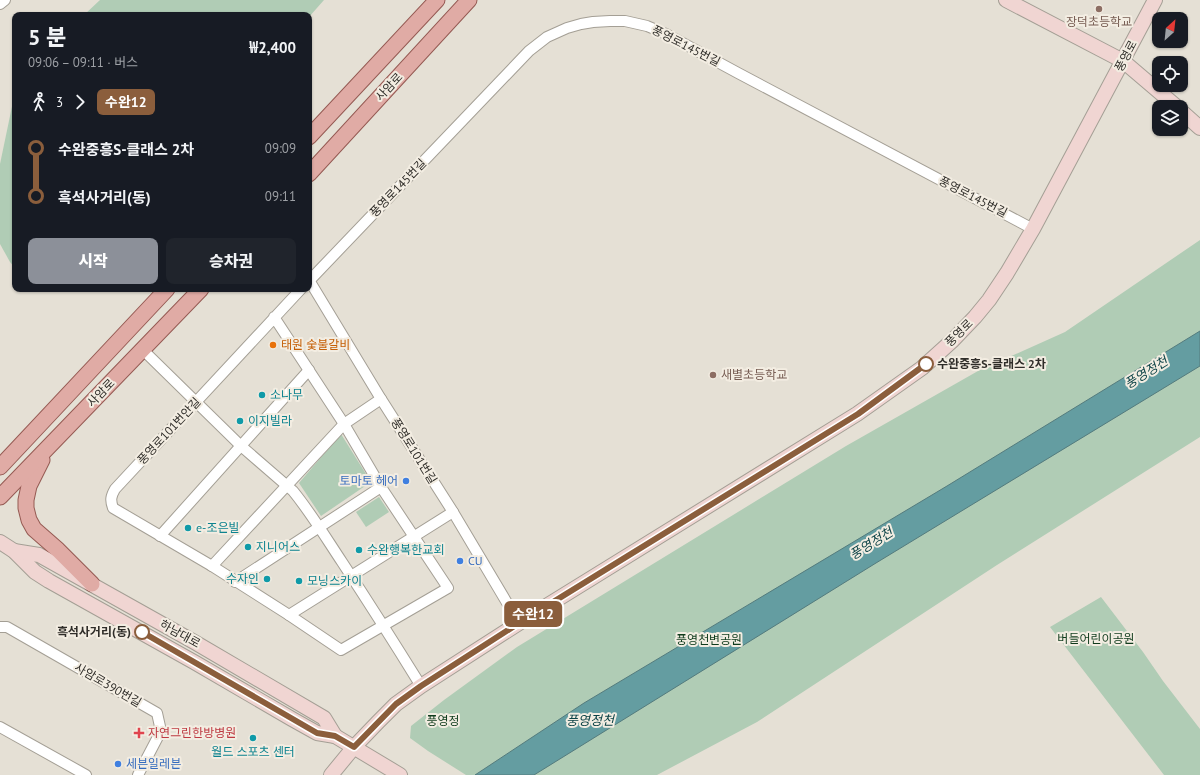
<!DOCTYPE html>
<html lang="ko">
<head>
<meta charset="utf-8">
<style>
	:root { --surface:#171b24; --page:#20242c; --text:#f1f3f6; --muted:#9ea1a6; --accent:#8c9099 }
	body { margin:0; font-family:"PT Sans","Noto Sans KR",sans-serif; background:var(--page); color:var(--text); height:100vh; display:flex; flex-direction:column; font-size:15px; white-space:nowrap }
	* { box-sizing:border-box; margin:0 }
	p { font-size:13px; color:var(--muted) }
	.icon { flex:none; width:22px; height:22px; fill:none; stroke:currentColor; stroke-width:2; stroke-linecap:round; stroke-linejoin:round }
	.map { position:relative; flex:1; overflow:hidden }
	.sheet { position:absolute; left:12px; top:12px; width:300px; height:280px; display:flex; flex-direction:column; background:var(--surface); border-radius:8px; box-shadow:0 1px 3px #0004 }
	.sheet>* { flex:none }
	.badge { padding:0 8px; border-radius:6px; font-size:14px; line-height:26px }
	.needle { width:26px; rotate:27deg }
	.controls { position:absolute; left:1152px; top:12px; display:grid; gap:8px }
	.controls a { display:grid; place-items:center; width:36px; height:36px; border-radius:8px; background:var(--surface); box-shadow:0 1px 3px #0004; font-size:20px }
	.map>.badge { position:absolute; translate:-50% -50%; box-shadow:0 0 0 2px #fff }
	.legs { display:flex; align-items:center; gap:6px; height:44px; padding:0 16px; font-size:13px }
	.legs p { margin-inline-start:auto }
	.head { display:flex; align-items:center; justify-content:space-between; height:68px; padding:0 16px }
	h1 { font-size:22px; font-weight:800; line-height:30px }
	.primary-button { display:flex; gap:8px; margin-top:auto; padding:8px 16px }
	.primary-button a { flex:1; height:46px; border-radius:8px; background:var(--accent); color:#fff; font-size:16px; font-weight:800; line-height:46px; text-align:center }
	.primary-button a+a { background:var(--page); color:var(--text) }
	ul { padding:0 16px; list-style:none }
	li { display:flex; align-items:center; gap:14px; height:48px; font-size:15px }
	li i { display:grid; place-items:center; width:6px; height:100%; margin:0 5px; background:currentColor }
	li i::after { content:''; width:10px; height:10px; margin:-5px; border:3px solid; border-radius:50%; background:var(--surface) }
	li p { margin-inline-start:auto }
	li:first-child i { background:linear-gradient(#0000 50%,currentColor 0) }
	li:last-child i { background:linear-gradient(currentColor 50%,#0000 0) }
	.map>svg:first-child { display:block }
	.green { fill:#b0ccb5 }
	.water { fill:#649da1; stroke:#547b7d }
	.lines { fill:none; stroke-linecap:round; stroke-linejoin:round }
	.street-casing { stroke:#a49f95; stroke-width:12 }
	.secondary-casing { stroke:#a49f95; stroke-width:16 }
	.primary-casing { stroke:#955a53; stroke-width:17 }
	.street { stroke:#fff; stroke-width:10 }
	.secondary { stroke:#f0d5d2; stroke-width:14 }
	.primary { stroke:#e0aba5; stroke-width:15 }
	.line-1-casing { stroke:#fff; stroke-width:9 }
	.line-1 { stroke:#8b5e3c; stroke-width:6 }
	.education-dot { fill:#8d6e63; stroke:#f3ede2; stroke-width:1.5 }
	.food-dot { fill:#e8710a; stroke:#f3ede2; stroke-width:1.5 }
	.stop-1-dot { fill:#fff; stroke:#8b5e3c; stroke-width:2 }
	.culture-dot { fill:#0f9aa8; stroke:#f3ede2; stroke-width:1.5 }
	.shop-dot { fill:#3f7fe0; stroke:#f3ede2; stroke-width:1.5 }
	.health-dot { fill:#e0444e; stroke:#f3ede2; stroke-width:1.5 }
	.labels { text-anchor:middle; stroke-width:4; stroke-linejoin:round; paint-order:stroke }
	.education-label { font-size:12px; fill:#785e54; stroke:#f3ede2 }
	.street-label { font-size:12px; fill:#2f2d29; stroke:#f3ede2 }
	.food-label { font-size:12px; fill:#c56008; stroke:#f3ede2; text-anchor:start }
	.stop-label { font-size:12px; font-weight:bold; fill:#2f2d29; stroke:#f3ede2; text-anchor:start }
	.culture-label { font-size:12px; fill:#0d838f; stroke:#f3ede2; text-anchor:start }
	.shop-label { font-size:12px; fill:#366cbe; stroke:#f3ede2; text-anchor:start }
	.park-label { font-size:12px; fill:#0f3b1c; stroke:#f3ede2 }
	.health-label { font-size:12px; fill:#be3a42; stroke:#f3ede2; text-anchor:start }
	.water-label { font-size:13px; font-style:italic; fill:#0b4246; stroke:#f3ede2 }
</style>
</head>
<body>
<div class="map">
<svg width="1200" height="775" viewBox="0 0 1200 775">
	<rect width="100%" height="100%" fill="#e5e0d5"/>
	<g class="green">
		<polygon points="100,0 324,0 309,17 309,15 84,15"/>
		<polygon points="15,92 15,268 10,262 0,244 0,164"/>
		<polygon points="1200,240 1200,437 997,565 757,722 657,775 466,775 428,751 410,738 411,726 444,700 517,647 846,446 978,371 1065,332"/>
		<polygon points="341,434 371,482 321,516 299,483"/>
		<polygon points="379,497 389,512 366,527 356,512"/>
		<polygon points="1101,597 1143,652 1163,681 1200,729 1200,775 1164,775 1050,627"/>
	</g>
	<polygon class="water" points="1200,331 1200,366 876,563 534,775 475,775 584,703 947,486"/>
	<g class="lines">
		<g class="street-casing">
			<g id="street">
				<polyline points="0,4 5,0"/>
				<polyline points="309,280 381,399 453,512 519,623"/>
				<polyline points="309,281 529,51 547,37 567,28 581,24 593,22 610,21 625,21 647,26 666,34 738,73 1033,229"/>
				<path d="M274,317l70,107 37,63 67,101 -107,62 -52,-35 -77,-49 -99,-58c-3,-8 -2,-12 2,-19l186,-200"/>
				<path d="M143,350l98,96 52,45c18,22 33,47 49,71 27,41 53,82 79,124"/>
				<polyline points="160,536 309,370"/>
				<polyline points="212,566 344,424 381,399"/>
				<polyline points="235,582 381,487"/>
				<polyline points="289,615 453,512"/>
				<polyline points="0,627 7,627 157,713 161,731 138,775"/>
				<polyline points="0,727 86,775"/>
			</g>
		</g>
		<g class="secondary-casing">
			<g id="secondary">
				<polyline points="1006,0 1123,61 1177,107"/>
				<polyline points="1181,111 1200,128"/>
				<polyline points="0,542 14,551 35,572 49,581 194,662 292,719 317,733 335,736 400,775"/>
				<polyline points="14,551 39,555 196,643 324,718 335,736"/>
				<polyline points="331,775 354,747 378,722 396,704 421,686 519,623 857,414 922,368 953,340 975,317 989,300 1007,273 1033,229 1155,0"/>
			</g>
		</g>
		<g class="primary-casing">
			<g id="primary">
				<polyline points="309,137 437,0"/>
				<polyline points="309,174 469,0"/>
				<polyline points="42,460 29,486 26,500 26,508 29,520 34,529 58,550 92,584"/>
				<polyline points="0,467 167,289"/>
				<polyline points="0,497 201,289"/>
			</g>
		</g>
		<use href="#street" class="street"/>
		<use href="#secondary" class="secondary"/>
		<use href="#primary" class="primary"/>
	</g>
	<g class="lines">
		<g class="line-1-casing">
			<polyline id="line-1" points="142,632 317,733 335,736 354,747 396,704 421,686 519,623 858,414 926,364"/>
		</g>
		<use href="#line-1" class="line-1"/>
	</g>
	<g class="education-dot">
		<circle cx="1099" cy="9" r="4"/>
		<circle cx="713" cy="375" r="4"/>
	</g>
	<circle class="food-dot" cx="273" cy="345" r="4"/>
	<g class="stop-1-dot">
		<circle cx="926" cy="364" r="7"/>
		<circle cx="142" cy="632" r="7"/>
	</g>
	<g class="culture-dot">
		<circle cx="262" cy="395" r="4"/>
		<circle cx="240" cy="421" r="4"/>
		<circle cx="188" cy="528" r="4"/>
		<circle cx="248" cy="547" r="4"/>
		<circle cx="359" cy="550" r="4"/>
		<circle cx="267" cy="579" r="4"/>
		<circle cx="299" cy="581" r="4"/>
		<circle cx="253" cy="738" r="4"/>
	</g>
	<g class="shop-dot">
		<circle cx="406" cy="481" r="4"/>
		<circle cx="460" cy="561" r="4"/>
		<circle cx="118" cy="764" r="4"/>
	</g>
	<path class="health-dot" d="M137 727h4v4h4v4h-4v4h-4v-4h-4v-4h4z"/>
	<g class="labels">
		<g class="education-label">
			<text x="1099" y="26">장덕초등학교</text>
			<text x="721" y="379" text-anchor="start">새별초등학교</text>
		</g>
		<g class="street-label">
			<text transform="translate(686 46) rotate(27)" y="4">풍영로145번길</text>
			<text transform="translate(1126 56) rotate(-62)" y="4">풍영로</text>
			<text transform="translate(389 87) rotate(-47)" y="4">사암로</text>
			<text transform="translate(398 188) rotate(-46)" y="4">풍영로145번길</text>
			<text transform="translate(973 197) rotate(27)" y="4">풍영로145번길</text>
			<text transform="translate(959 333) rotate(-45)" y="4">풍영로</text>
			<text transform="translate(101 393) rotate(-46)" y="4">사암로</text>
			<text transform="translate(169 431) rotate(-47)" y="4">풍영로101번안길</text>
			<text transform="translate(414 451) rotate(58)" y="4">풍영로101번길</text>
			<text transform="translate(180 634) rotate(29)" y="4">하남대로</text>
			<text transform="translate(108 685) rotate(30)" y="4">사암로390번길</text>
		</g>
		<g class="food-label">
			<text x="281" y="349">태원 숯불갈비</text>
		</g>
		<g class="stop-label">
			<text x="937" y="368">수완중흥S-클래스 2차</text>
			<text x="131" y="636" text-anchor="end">흑석사거리(동)</text>
		</g>
		<g class="culture-label">
			<text x="270" y="399">소나무</text>
			<text x="248" y="425">이지빌라</text>
			<text x="196" y="532">e-조은빌</text>
			<text x="256" y="551">지니어스</text>
			<text x="367" y="554">수완행복한교회</text>
			<text x="259" y="583" text-anchor="end">수자인</text>
			<text x="307" y="585">모닝스카이</text>
			<text x="253" y="756" text-anchor="middle">월드 스포츠 센터</text>
		</g>
		<g class="shop-label">
			<text x="398" y="485" text-anchor="end">토마토 헤어</text>
			<text x="468" y="565">CU</text>
			<text x="126" y="768">세븐일레븐</text>
		</g>
		<g class="park-label">
			<text x="1096" y="643">버들어린이공원</text>
			<text x="709" y="644">풍영천변공원</text>
			<text x="443" y="725">풍영정</text>
		</g>
		<g class="health-label">
			<text x="148" y="737">자연그린한방병원</text>
		</g>
		<g class="water-label">
			<text transform="translate(1146 372) rotate(-32)" y="5">풍영정천</text>
			<text transform="translate(871 543) rotate(-32)" y="5">풍영정천</text>
			<text x="590" y="725">풍영정천</text>
		</g>
	</g>
</svg>
<div class="controls">
<a><svg class="needle" viewBox="-14 -14 28 28"><path d="M0-13l5 13h-10z" fill="#e53935"/><path d="M0 13l5-13h-10z" fill="#9ea1a6"/></svg></a>
<a><svg class="icon" aria-label="locate" viewBox="0 0 24 24"><circle cx="12" cy="12" r="6"/><path d="M12 2v4M12 18v4M2 12h4M18 12h4"/></svg></a>
<a><svg class="icon" aria-label="layers" viewBox="0 0 24 24"><path d="M12 4l9 5-9 5-9-5zM3 14l9 5 9-5"/></svg></a>
</div>
<b class="badge" style="left:533px;top:614px;background:#8b5e3c;color:#fff">수완12</b>
<section class="sheet">
<div class="head"><div><h1>5 분</h1><p>09:06 – 09:11 · 버스</p></div><b>₩2,400</b></div>
<div class="legs"><svg class="icon" aria-label="walk" viewBox="0 0 24 24"><circle cx="13" cy="4" r="2"/><path d="M13 8l-2 6 4 7M11 14l-3 7M7 12l3-4h3l4 4"/></svg>3<svg class="icon" aria-label="forward" viewBox="0 0 24 24"><path d="M9 5l7 7-7 7"/></svg><b class="badge" style="background:#8b5e3c;color:#fff">수완12</b></div>
<ul>
<li><i style="color:#8b5e3c"></i><b>수완중흥S-클래스 2차</b><p>09:09</p></li>
<li><i style="color:#8b5e3c"></i><b>흑석사거리(동)</b><p>09:11</p></li>
</ul>
<div class="primary-button"><a>시작</a><a>승차권</a></div>
</section>
</div>
</body>
</html>
